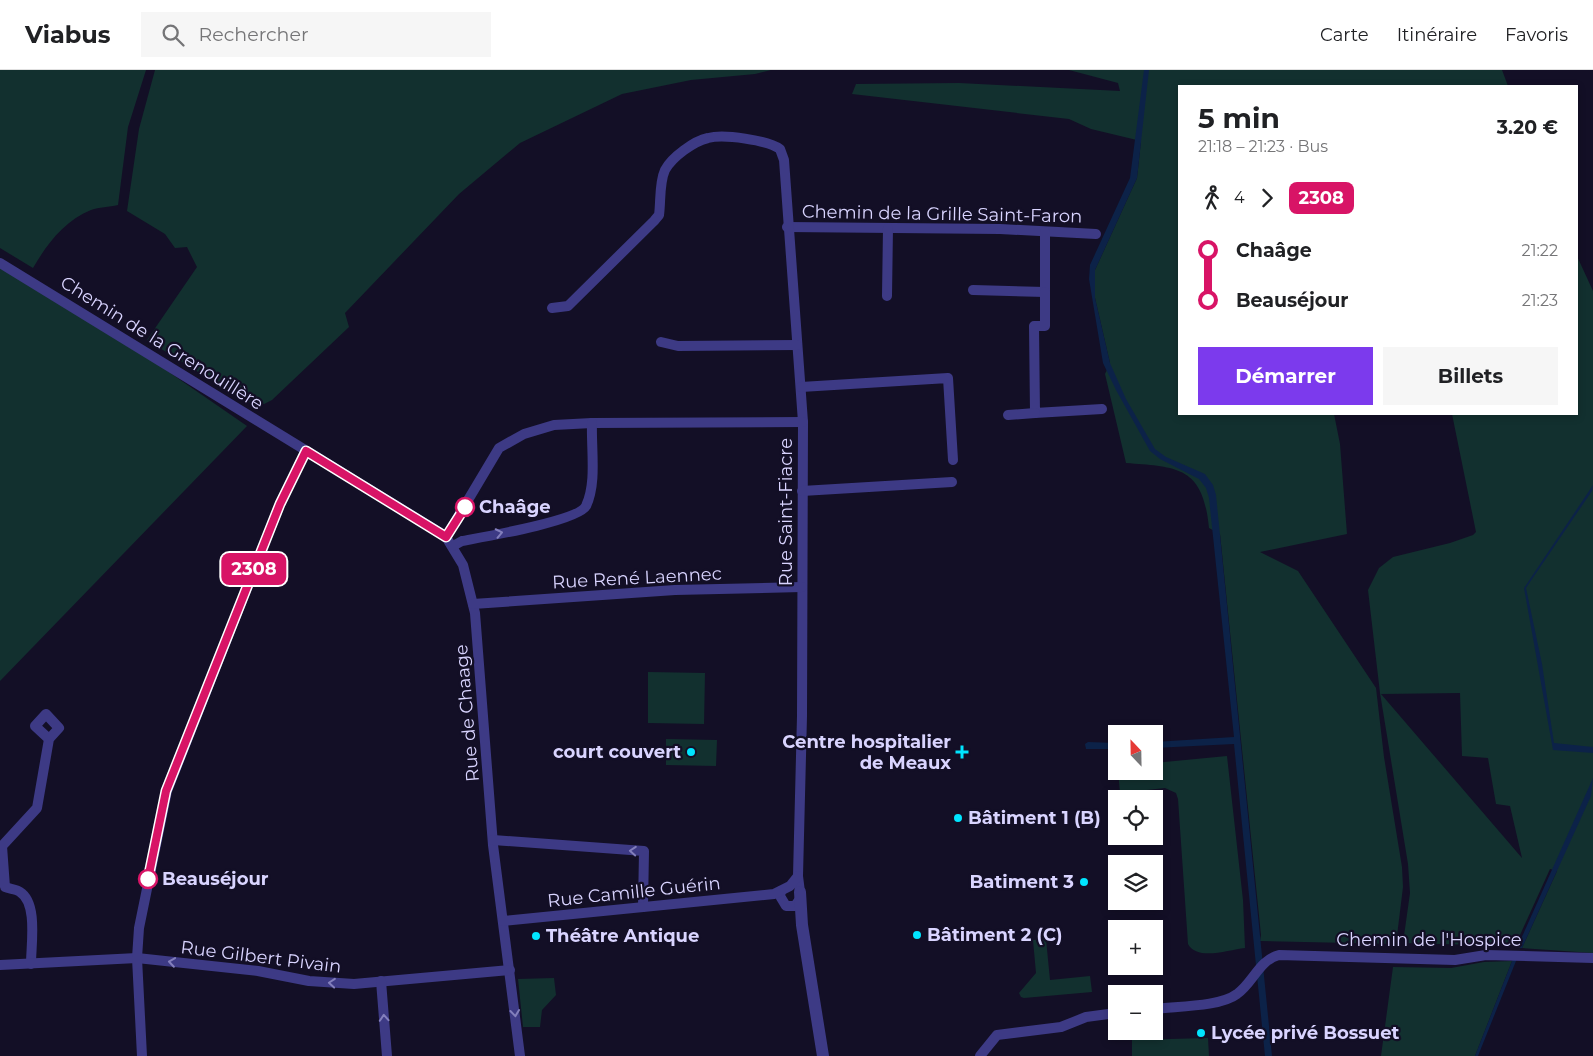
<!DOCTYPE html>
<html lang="fr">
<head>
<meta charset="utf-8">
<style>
	:root { --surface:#fff; --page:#f6f6f6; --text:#202124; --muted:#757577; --line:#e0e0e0; --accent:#7c3aed }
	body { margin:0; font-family:Montserrat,sans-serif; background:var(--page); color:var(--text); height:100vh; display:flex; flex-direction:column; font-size:19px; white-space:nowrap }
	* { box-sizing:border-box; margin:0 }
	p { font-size:16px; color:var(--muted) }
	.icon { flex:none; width:28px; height:28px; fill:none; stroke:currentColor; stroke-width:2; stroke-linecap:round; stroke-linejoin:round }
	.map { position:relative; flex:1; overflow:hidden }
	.sheet { position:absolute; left:1178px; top:15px; width:400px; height:330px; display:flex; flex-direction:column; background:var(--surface); border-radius:0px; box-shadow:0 2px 8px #0003 }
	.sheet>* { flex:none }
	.badge { padding:0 10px; border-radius:8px; font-size:18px; line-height:32px }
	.needle { width:32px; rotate:338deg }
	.buttons { position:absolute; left:1108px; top:655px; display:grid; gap:10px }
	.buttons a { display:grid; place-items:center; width:55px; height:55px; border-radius:0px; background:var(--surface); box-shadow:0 2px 8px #0003; font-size:25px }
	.map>.badge { position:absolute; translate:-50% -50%; box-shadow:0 0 0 2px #fff }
	.legs { display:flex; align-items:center; gap:8px; height:55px; padding:0 20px; font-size:16px }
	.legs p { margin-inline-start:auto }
	.summary { display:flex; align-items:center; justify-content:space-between; height:85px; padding:0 20px }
	h1 { font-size:28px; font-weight:700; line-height:38px }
	.primary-button { display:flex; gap:10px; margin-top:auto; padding:10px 20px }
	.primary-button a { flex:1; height:58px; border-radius:0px; background:var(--accent); color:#fff; font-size:20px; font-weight:700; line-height:58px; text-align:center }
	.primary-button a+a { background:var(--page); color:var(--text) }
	ul { padding:0 20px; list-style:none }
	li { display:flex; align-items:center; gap:18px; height:50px; font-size:19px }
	li i { display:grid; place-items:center; width:8px; height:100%; margin:0 6px; background:currentColor }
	li i::after { content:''; width:12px; height:12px; margin:-6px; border:4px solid; border-radius:50%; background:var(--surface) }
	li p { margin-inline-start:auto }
	li:first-child i { background:linear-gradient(#0000 50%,currentColor 0) }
	li:last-child i { background:linear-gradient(currentColor 50%,#0000 0) }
	header { display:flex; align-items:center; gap:30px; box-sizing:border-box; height:70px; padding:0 25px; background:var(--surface); border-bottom:1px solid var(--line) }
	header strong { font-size:24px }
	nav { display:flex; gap:28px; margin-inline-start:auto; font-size:18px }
	.search { width:350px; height:45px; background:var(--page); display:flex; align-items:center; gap:12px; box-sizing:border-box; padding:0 18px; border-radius:0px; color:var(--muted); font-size:19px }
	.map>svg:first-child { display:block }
	.green { fill:#12302f; fill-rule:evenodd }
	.water { fill:#0c2248 }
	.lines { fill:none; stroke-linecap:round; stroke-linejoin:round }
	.minor { stroke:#3d3a85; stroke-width:10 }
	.tertiary { stroke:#3d3a85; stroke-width:12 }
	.oneway { stroke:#837fbc }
	.line-1-casing { stroke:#fff; stroke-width:11 }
	.line-1 { stroke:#d81466; stroke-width:8 }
	.stop-1-dot { fill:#fff; stroke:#d81466; stroke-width:2.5 }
	.poi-dot { fill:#00e5ff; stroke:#130f26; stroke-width:2 }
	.labels { text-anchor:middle; stroke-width:4.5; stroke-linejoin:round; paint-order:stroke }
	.street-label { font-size:18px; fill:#d9d4ff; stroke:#130f26 }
	.stop-label { font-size:18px; font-weight:bold; fill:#d9d4ff; stroke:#130f26; text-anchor:start }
	.poi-label { font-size:18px; font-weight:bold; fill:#d9d4ff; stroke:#130f26; text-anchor:start }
</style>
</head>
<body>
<header>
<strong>Viabus</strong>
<div class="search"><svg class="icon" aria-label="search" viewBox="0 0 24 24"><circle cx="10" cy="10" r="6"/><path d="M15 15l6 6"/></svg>Rechercher</div>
<nav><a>Carte</a><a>Itinéraire</a><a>Favoris</a></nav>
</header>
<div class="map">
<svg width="1593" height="986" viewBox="0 0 1593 986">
	<rect width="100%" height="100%" fill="#130f26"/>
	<g class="green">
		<path d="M0,0h146l-18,57 -10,78c-9,2 -19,2 -27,5 -27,11 -44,34 -58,58l-33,-20z"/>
		<polygon points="155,0 771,0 755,4 691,10 622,24 520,73 459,124 345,243 349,257 272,330 264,334 246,332 147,270 197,197 187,177 175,178 165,164 127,141 139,59"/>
		<path d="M1069,0h433l6,16h-329v328h155l6,30 7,90 -87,18 38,19 78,117 8,69 18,110 1,20 -7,57 -136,-3 1,-6 -41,-401 -11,-6c-6,-61 -30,-61 -83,-65l-21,-89 5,-11 -15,-65v-28l42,-92 4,-37 -50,-12 -22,-10 -217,-25 4,-10 103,-1 161,8 -2,-8z"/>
		<path d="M1576,184l17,37v662l-71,-5 35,-77 -7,-2 -35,77 -112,-3 7,-50 -2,-29 -28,-171 -12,-103 11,-22 14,-11 57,-14 23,-8 3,-3 -24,-118h124zM1460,623l2,63 26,2 8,46 14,2 12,52 -141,-164z"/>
		<polygon points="0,198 163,298 247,356 0,611"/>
		<polygon points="648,602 705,603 704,654 648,653"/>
		<polygon points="666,669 717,670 716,696 666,695"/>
		<path d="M1227,686l16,144 2,48c-17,2 -48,13 -57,-4l-10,-145 -2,-6 -11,-5 -45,5 -2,-22h36v-8z"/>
		<polygon points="1046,869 1050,910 1090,906 1092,922 1024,928 1021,927 1019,923 1036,903 1033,870"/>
		<polygon points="1512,891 1475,986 1381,986 1393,897 1451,898 1484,892"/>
		<polygon points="554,908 556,925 542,940 540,957 523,957 518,909"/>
		<polygon points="1208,968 1209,986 1132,986 1132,970"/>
	</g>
	<g class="water">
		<polygon points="1144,0 1149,0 1137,108 1095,200 1095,228 1110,293 1126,329 1155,379 1166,387 1205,404 1213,415 1216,425 1272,986 1265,986 1234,674 1154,678 1154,672 1234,667 1209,428 1206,418 1199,409 1160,389 1150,381 1116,320 1103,293 1089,209 1090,195 1130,108"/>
		<polygon points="1593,415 1592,421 1526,518 1542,594 1554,673 1593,677 1593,683 1553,680 1524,518"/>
		<polygon points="1088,672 1116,673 1116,679 1086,679 1085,674"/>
		<polygon points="1593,708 1591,726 1522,878 1517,878"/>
		<polygon points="1514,886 1518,886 1478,986 1475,986"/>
	</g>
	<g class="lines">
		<g class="minor">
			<polyline points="787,157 1000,159 1096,164"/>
			<polyline points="0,193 439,462 446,467 463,495 475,543 493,775 520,986"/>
			<polyline points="973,220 1045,222 1045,162"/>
			<polyline points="1045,222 1045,256 1034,256 1035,343 1102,339"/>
			<polyline points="887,226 888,158"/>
			<path d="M552,238l16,-2 86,-85 5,-6c2,-14 0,-32 6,-45 7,-13 29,-29 43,-32 16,-4 59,2 72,11l4,11 19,262 -1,294 -4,160 2,16"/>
			<polyline points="661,272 678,276 797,275"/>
			<polyline points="801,317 948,308 953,390"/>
			<polyline points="1008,345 1035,343"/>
			<polyline points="802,421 952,412"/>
			<polyline points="446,467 499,378 524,364 554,355 592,353 803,352"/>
			<path d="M453,476l9,-5c21,-4 116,-20 124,-35 11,-23 5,-57 6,-83"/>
			<polyline points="473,534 675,520 802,517"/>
			<polyline points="493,770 644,781 643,837"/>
			<polyline points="781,821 780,826 786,836 795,836 800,829"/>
			<polyline points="503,851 774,824 790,816 798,806"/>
			<path d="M31,894c0,-19 7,-61 -11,-72 -3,-3 -11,-3 -15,-5l-3,-41 35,-38 12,-69 -14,-13 11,-12 13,14 -10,11"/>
			<polyline points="0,895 137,888 258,901 309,911 354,914 510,900"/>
			<polyline points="381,911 387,986"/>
			<path d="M1154,939c22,-3 66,-2 83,-15 16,-11 22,-34 42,-39l176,5 31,-5 107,3"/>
			<polyline points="142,986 137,888 139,858 167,721 280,434 306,381"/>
			<polyline points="980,986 997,965 1061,957 1086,947 1116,943"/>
		</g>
		<polyline class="tertiary" points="800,822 802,855 823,986"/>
	</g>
	<defs><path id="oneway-chevron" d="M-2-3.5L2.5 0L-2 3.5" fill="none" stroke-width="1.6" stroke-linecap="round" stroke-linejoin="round" transform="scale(1.25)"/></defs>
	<g class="oneway">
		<use href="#oneway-chevron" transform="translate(499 463) rotate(-12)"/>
		<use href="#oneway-chevron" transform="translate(633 781) rotate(-176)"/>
		<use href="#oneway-chevron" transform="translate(172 892) rotate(-172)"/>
		<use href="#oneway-chevron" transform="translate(332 913) rotate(-175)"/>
		<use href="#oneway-chevron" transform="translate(515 943) rotate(84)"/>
		<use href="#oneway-chevron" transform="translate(384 948) rotate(-94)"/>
	</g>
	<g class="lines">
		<g class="line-1-casing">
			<polyline id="line-1" points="148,809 166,721 280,434 306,381 446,467 465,437"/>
		</g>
		<use href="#line-1" class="line-1"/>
	</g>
	<g class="stop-1-dot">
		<circle cx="465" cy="437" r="9"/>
		<circle cx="148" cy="809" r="9"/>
	</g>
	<g class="poi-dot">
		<circle cx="691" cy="682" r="5"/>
		<path d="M959.5 674.5h5v5h5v5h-5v5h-5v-5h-5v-5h5z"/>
		<circle cx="958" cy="748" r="5"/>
		<circle cx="1084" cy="812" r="5"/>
		<circle cx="917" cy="865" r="5"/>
		<circle cx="536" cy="866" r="5"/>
		<circle cx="1201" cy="963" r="5"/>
	</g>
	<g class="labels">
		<g class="street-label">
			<text transform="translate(942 144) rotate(1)" y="6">Chemin de la Grille Saint-Faron</text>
			<text transform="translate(162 273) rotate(32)" y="6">Chemin de la Grenouillère</text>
			<text transform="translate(786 442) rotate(-90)" y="6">Rue Saint-Fiacre</text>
			<text transform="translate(637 508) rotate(-3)" y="6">Rue René Laennec</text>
			<text transform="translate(467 643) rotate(-95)" y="6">Rue de Chaage</text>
			<text transform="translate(634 822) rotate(-6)" y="6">Rue Camille Guérin</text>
			<text x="1429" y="876">Chemin de l'Hospice</text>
			<text transform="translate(261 887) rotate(7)" y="6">Rue Gilbert Pivain</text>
		</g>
		<g class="stop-label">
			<text x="479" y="443">Chaâge</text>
			<text x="162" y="815">Beauséjour</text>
		</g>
		<g class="poi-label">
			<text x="951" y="678" text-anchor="end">Centre hospitalier<tspan x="951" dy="21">de Meaux</tspan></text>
			<text x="681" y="688" text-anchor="end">court couvert</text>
			<text x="968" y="754">Bâtiment 1 (B)</text>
			<text x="1074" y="818" text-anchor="end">Batiment 3</text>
			<text x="927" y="871">Bâtiment 2 (C)</text>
			<text x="546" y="872">Théâtre Antique</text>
			<text x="1211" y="969">Lycée privé Bossuet</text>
		</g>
	</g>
</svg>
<div class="buttons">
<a><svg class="needle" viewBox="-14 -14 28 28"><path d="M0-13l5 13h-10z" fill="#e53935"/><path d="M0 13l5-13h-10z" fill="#757577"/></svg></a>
<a><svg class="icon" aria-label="locate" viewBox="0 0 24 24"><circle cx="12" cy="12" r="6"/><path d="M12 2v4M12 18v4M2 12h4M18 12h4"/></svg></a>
<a><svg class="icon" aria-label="layers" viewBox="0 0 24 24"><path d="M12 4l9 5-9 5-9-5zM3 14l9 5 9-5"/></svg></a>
<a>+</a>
<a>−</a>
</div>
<b class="badge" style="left:254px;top:499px;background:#d81466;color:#fff">2308</b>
<section class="sheet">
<div class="summary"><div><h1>5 min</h1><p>21:18 – 21:23 · Bus</p></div><b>3.20 €</b></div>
<div class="legs"><svg class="icon" aria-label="walk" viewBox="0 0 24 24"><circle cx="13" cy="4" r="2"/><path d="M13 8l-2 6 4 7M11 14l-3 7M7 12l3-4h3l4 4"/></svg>4<svg class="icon" aria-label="forward" viewBox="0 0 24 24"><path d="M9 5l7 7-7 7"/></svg><b class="badge" style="background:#d81466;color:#fff">2308</b></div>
<ul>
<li><i style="color:#d81466"></i><b>Chaâge</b><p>21:22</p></li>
<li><i style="color:#d81466"></i><b>Beauséjour</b><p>21:23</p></li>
</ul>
<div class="primary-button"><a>Démarrer</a><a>Billets</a></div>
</section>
</div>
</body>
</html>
